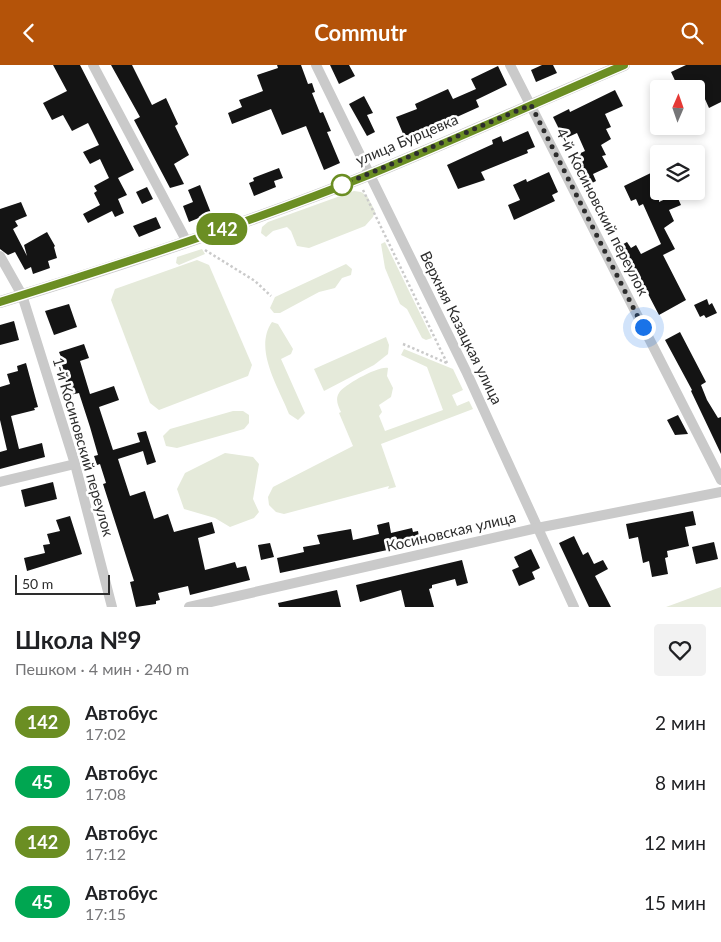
<!DOCTYPE html>
<html lang="ru">
<head>
<meta charset="utf-8">
<style>
	:root { --surface:#fff; --page:#f2f2f2; --text:#202124; --muted:#757577; --accent:#b45309 }
	body { margin:0; font-family:Lato,sans-serif; background:var(--page); color:var(--text); height:100vh; display:flex; flex-direction:column; font-size:19px; white-space:nowrap }
	* { box-sizing:border-box; margin:0 }
	p { font-size:16px; color:var(--muted) }
	.icon { flex:none; width:28px; height:28px; fill:none; stroke:currentColor; stroke-width:2; stroke-linecap:round; stroke-linejoin:round }
	.map { position:relative; height:542px; overflow:hidden }
	.side { display:flex; flex-direction:column; background:var(--surface); flex:1 }
	.side>* { flex:none }
	.badge { padding:0 10px; border-radius:16px; font-size:18px; line-height:32px }
	.needle { width:32px; rotate:2deg }
	.controls { position:absolute; left:650px; top:15px; display:grid; gap:10px }
	.controls a { display:grid; place-items:center; width:55px; height:55px; border-radius:5px; background:var(--surface); box-shadow:0 2px 8px #0003; font-size:25px }
	.scale { position:absolute; left:15px; bottom:12px; width:95px; box-sizing:border-box; padding-left:5px; border:2px solid #2d2d2d; border-top:0; font-size:14px; line-height:18px; white-space:nowrap; color:#2d2d2d; -webkit-text-stroke:4px #fff; paint-order:stroke }
	.you { position:absolute; width:25px; height:25px; margin:-12px; border:4px solid #fff; border-radius:50%; background:#1a73e8; box-shadow:0 0 0 8px #1a73e833 }
	.map>.badge { position:absolute; translate:-50% -50%; box-shadow:0 0 0 2px #fff }
	.round { display:grid; place-items:center; flex:none; width:52px; height:52px; border-radius:5px; background:var(--page) }
	.overview { display:flex; align-items:center; justify-content:space-between; height:85px; padding:0 15px }
	h1 { font-size:24px; font-weight:700; line-height:38px }
	ul { padding:0; list-style:none }
	li { display:flex; align-items:center; gap:15px; height:60px; padding:0 15px }
	li div { flex:1 }
	li b { display:block; font-size:19px }
	li em { font-style:normal }
	li .badge { min-width:55px; font-weight:700; text-align:center }
	header { display:flex; justify-content:space-between; align-items:center; height:65px; padding:0 15px; background:var(--accent); color:#fff; font-size:22px; font-weight:700 }
	.map>svg:first-child { display:block }
	.green { fill:#e5eada }
	.building { fill:#141414 }
	.lines { fill:none; stroke-linecap:round; stroke-linejoin:round }
	.path { stroke:#cacaca; stroke-width:2.5; stroke-dasharray:2.5 2.5; stroke-linecap:butt }
	.minor { stroke:#cacaca; stroke-width:10 }
	.tertiary { stroke:#cacaca; stroke-width:12 }
	.line-casing { stroke:#fff; stroke-width:11 }
	.line { stroke:#6b8e23; stroke-width:8 }
	.walk { stroke:#2d2d2d; stroke-width:5; stroke-dasharray:0 9 }
	.stop-dot { fill:#fff; stroke:#6b8e23; stroke-width:2.5 }
	.labels { text-anchor:middle; stroke-width:5; stroke-linejoin:round; paint-order:stroke }
	.street-label { font-size:15px; fill:#2d2d2d; stroke:#fff }
</style>
</head>
<body>
<header><svg class="icon" aria-label="back" viewBox="0 0 24 24"><path d="M15 5l-7 7 7 7"/></svg>Commutr<svg class="icon" aria-label="search" viewBox="0 0 24 24"><circle cx="10" cy="10" r="6"/><path d="M15 15l6 6"/></svg></header>
<div class="map">
<svg width="721" height="542" viewBox="0 0 721 542">
	<rect width="100%" height="100%" fill="#fff"/>
	<g class="green">
		<polygon points="354,126 361,127 367,131 375,146 373,152 365,161 309,183 297,181 291,166 287,162 273,166 266,172 261,168 262,162 268,157"/>
		<polygon points="385,177 432,273 426,275 422,273 407,244 400,239 385,203 381,179"/>
		<polygon points="202,184 205,189 179,200 176,198 177,192"/>
		<polygon points="197,195 209,200 252,300 248,311 159,345 150,338 111,235 115,224"/>
		<polygon points="346,199 352,204 351,210 342,213 335,223 319,227 280,248 274,248 270,243 275,232"/>
		<path d="M272,257l6,2 15,25 -2,5 -10,5 24,54 -7,7 -9,-6c-10,-26 -36,-65 -17,-92z"/>
		<polygon points="386,272 389,280 388,289 374,300 324,326 314,304"/>
		<path d="M404,284l49,20 10,21 -11,5 5,11 12,-5 4,8 -92,35 15,43 -8,2 1,-3 -105,28 -8,-2 -7,-7 -1,-8 5,-10 80,-41 -14,-33 2,-1c-3,-6 -6,-13 -2,-19 4,-8 41,-28 49,-25l-1,8 6,12 -2,9 -12,8 3,7 -3,4 6,15 58,-21 -16,-43 -26,-12z"/>
		<polygon points="233,346 243,346 249,350 249,358 244,364 177,383 166,381 163,371 170,364"/>
		<polygon points="225,388 253,392 259,399 253,434 259,447 254,453 230,462 215,453 184,444 177,424 185,408"/>
		<polygon points="721,522 721,542 666,542"/>
	</g>
	<g class="building">
		<polygon points="53,0 80,0 134,105 118,113 127,130 118,134 124,148 115,152 112,146 88,158 83,149 100,140 94,128 97,126 94,121 109,113 100,94 90,99 83,87 99,80 88,58 72,66 63,50 52,55 43,38 67,26"/>
		<polygon points="111,0 132,0 152,40 166,33 178,59 175,61 189,90 174,99 184,119 170,123 134,55 140,52"/>
		<polygon points="277,0 301,0 308,19 312,18 315,27 312,28 320,48 323,47 331,66 327,67 340,98 324,105 306,61 282,70 271,44 232,59 228,48 242,42 239,35 263,26 257,10 278,3"/>
		<polygon points="330,0 349,0 355,11 339,19"/>
		<polygon points="542,0 553,0 557,8 536,17 531,5"/>
		<polygon points="686,0 721,0 721,37 709,43 700,23 679,24 671,7"/>
		<polygon points="498,1 507,20 476,35 479,42 408,74 404,71 396,52 417,44 415,39 448,24 453,34 476,24 471,14"/>
		<polygon points="615,25 623,41 605,49 611,62 606,64 611,74 601,80 606,90 602,91 608,102 593,109 596,116 586,121 570,93 585,86 577,68 564,74 553,52 569,44 570,47"/>
		<polygon points="364,31 373,48 367,50 375,67 367,71 349,39"/>
		<polygon points="528,66 535,82 527,85 528,88 481,107 485,115 458,124 447,100 493,79 492,75 501,71 503,77"/>
		<polygon points="279,103 283,113 274,116 276,122 254,131 249,118 254,116 253,113"/>
		<polygon points="659,104 659,137 676,129 681,140 669,145 674,156 664,163 675,184 663,190 686,235 659,250 647,227 644,228 638,216 634,218 616,183 627,177 631,183 636,180 641,189 661,179 643,139 639,141 636,134 631,136 624,121"/>
		<polygon points="549,107 558,127 552,130 555,136 514,155 508,140 520,135 513,120 526,114 527,117"/>
		<polygon points="200,120 211,148 189,157 183,141 193,137 188,125"/>
		<polygon points="147,122 153,134 142,139 136,127"/>
		<polygon points="21,137 27,151 15,156 18,161 13,164 27,191 24,180 47,167 55,181 54,182 57,193 48,196 50,203 33,209 31,202 25,205 15,187 8,190 0,184 0,144"/>
		<polygon points="156,152 161,163 139,172 133,161"/>
		<polygon points="707,234 709,240 712,238 717,248 706,253 704,250 700,252 694,240"/>
		<polygon points="69,239 77,262 54,270 45,246"/>
		<polygon points="14,256 19,275 0,280 0,260"/>
		<polygon points="680,267 706,317 701,320 707,335 718,353 721,352 721,389 691,326 692,325 665,275"/>
		<polygon points="84,279 89,293 80,296 90,329 114,321 119,335 99,342 113,385 140,377 137,368 146,366 156,397 147,400 143,386 118,394 130,431 145,426 154,454 168,449 174,467 212,457 215,468 198,473 205,505 235,497 237,503 246,501 250,515 190,530 188,521 158,528 160,535 156,536 156,539 136,542 130,517 134,516 103,419 106,418 100,399 97,400 94,391 98,390 90,362 79,328 70,330 60,298 63,297 59,287"/>
		<polygon points="26,298 38,342 34,343 35,345 11,351 19,384 42,378 45,392 0,404 0,387 7,385 0,355 0,322 10,319 7,309 18,306 17,301"/>
		<polygon points="678,350 688,369 675,370 667,355"/>
		<polygon points="53,417 57,434 25,442 21,425"/>
		<polygon points="693,446 696,460 685,462 689,481 667,486 668,492 665,493 668,509 652,512 649,496 643,498 638,472 629,474 626,459"/>
		<polygon points="70,451 82,489 27,506 24,493 45,488 43,480 50,479 47,469 60,466 56,455"/>
		<polygon points="389,457 391,468 412,463 413,467 418,466 420,478 280,508 277,493 304,487 303,482 320,479 317,470 351,464 353,475 379,469 377,460"/>
		<polygon points="574,471 583,490 588,487 594,499 603,495 608,504 595,511 611,542 589,542 559,478"/>
		<polygon points="714,477 718,494 696,499 692,482"/>
		<polygon points="270,478 274,492 261,495 258,480"/>
		<polygon points="531,484 540,503 532,507 535,514 519,521 512,505 519,502 514,492"/>
		<polygon points="462,495 468,518 457,521 455,514 432,520 432,523 429,524 434,542 405,542 401,525 360,537 356,520"/>
		<polygon points="337,525 341,542 279,542 278,538"/>
	</g>
	<g class="lines">
		<g class="path">
			<polyline points="363,125 447,298"/>
			<polyline points="205,185 255,216 271,231"/>
			<polyline points="403,279 447,298"/>
		</g>
		<g class="minor">
			<polyline points="93,0 187,177"/>
			<polyline points="316,0 466,306 574,542"/>
			<polyline points="510,0 721,415"/>
			<polyline points="0,191 22,230 75,399 112,542"/>
			<polyline points="0,417 75,399"/>
			<polyline points="189,542 537,463 721,427"/>
		</g>
		<path class="tertiary" d="M0,237c125,-38 249,-79 371,-128 85,-35 168,-73 253,-109"/>
	</g>
	<g class="lines">
		<g class="line-casing">
			<path id="line" d="M0,237c125,-39 249,-79 371,-128 85,-35 169,-73 253,-109"/>
		</g>
		<use href="#line" class="line"/>
		<polyline class="walk" points="342,120 531,40 643,262"/>
	</g>
	<circle class="stop-dot" cx="342" cy="120" r="10"/>
	<g class="labels">
		<g class="street-label">
			<text transform="translate(407 75) rotate(-23)" y="5">улица Бурцевка</text>
			<text transform="translate(602 147) rotate(63)" y="5">4-й Косиновский переулок</text>
			<text transform="translate(461 263) rotate(64)" y="5">Верхняя Казацкая улица</text>
			<text transform="translate(83 382) rotate(74)" y="5">1-й Косиновский переулок</text>
			<text transform="translate(451 467) rotate(-13)" y="5">Косиновская улица</text>
		</g>
	</g>
</svg>
<div class="controls">
<a><svg class="needle" viewBox="-14 -14 28 28"><path d="M0-13l5 13h-10z" fill="#e53935"/><path d="M0 13l5-13h-10z" fill="#757577"/></svg></a>
<a><svg class="icon" aria-label="layers" viewBox="0 0 24 24"><path d="M12 4l9 5-9 5-9-5zM3 14l9 5 9-5"/></svg></a>
</div>
<div class="scale">50 m</div>
<div class="you" style="left:643px;top:262px"></div>
<b class="badge" style="left:222px;top:164px;background:#6b8e23;color:#fff">142</b>
</div>
<section class="side">
<div class="overview"><div><h1>Школа №9</h1><p>Пешком · 4 мин · 240 m</p></div><a class="round"><svg class="icon" aria-label="heart" viewBox="0 0 24 24"><path d="M12 20l-8-8c-3-5 5-10 8-4 3-6 11-1 8 4z"/></svg></a></div>
<ul>
<li><span class="badge" style="background:#6b8e23;color:#fff">142</span><div><b>Автобус</b><p>17:02</p></div><em>2 мин</em></li>
<li><span class="badge" style="background:#00a651;color:#fff">45</span><div><b>Автобус</b><p>17:08</p></div><em>8 мин</em></li>
<li><span class="badge" style="background:#6b8e23;color:#fff">142</span><div><b>Автобус</b><p>17:12</p></div><em>12 мин</em></li>
<li><span class="badge" style="background:#00a651;color:#fff">45</span><div><b>Автобус</b><p>17:15</p></div><em>15 мин</em></li>
</ul>
</section>
</body>
</html>
